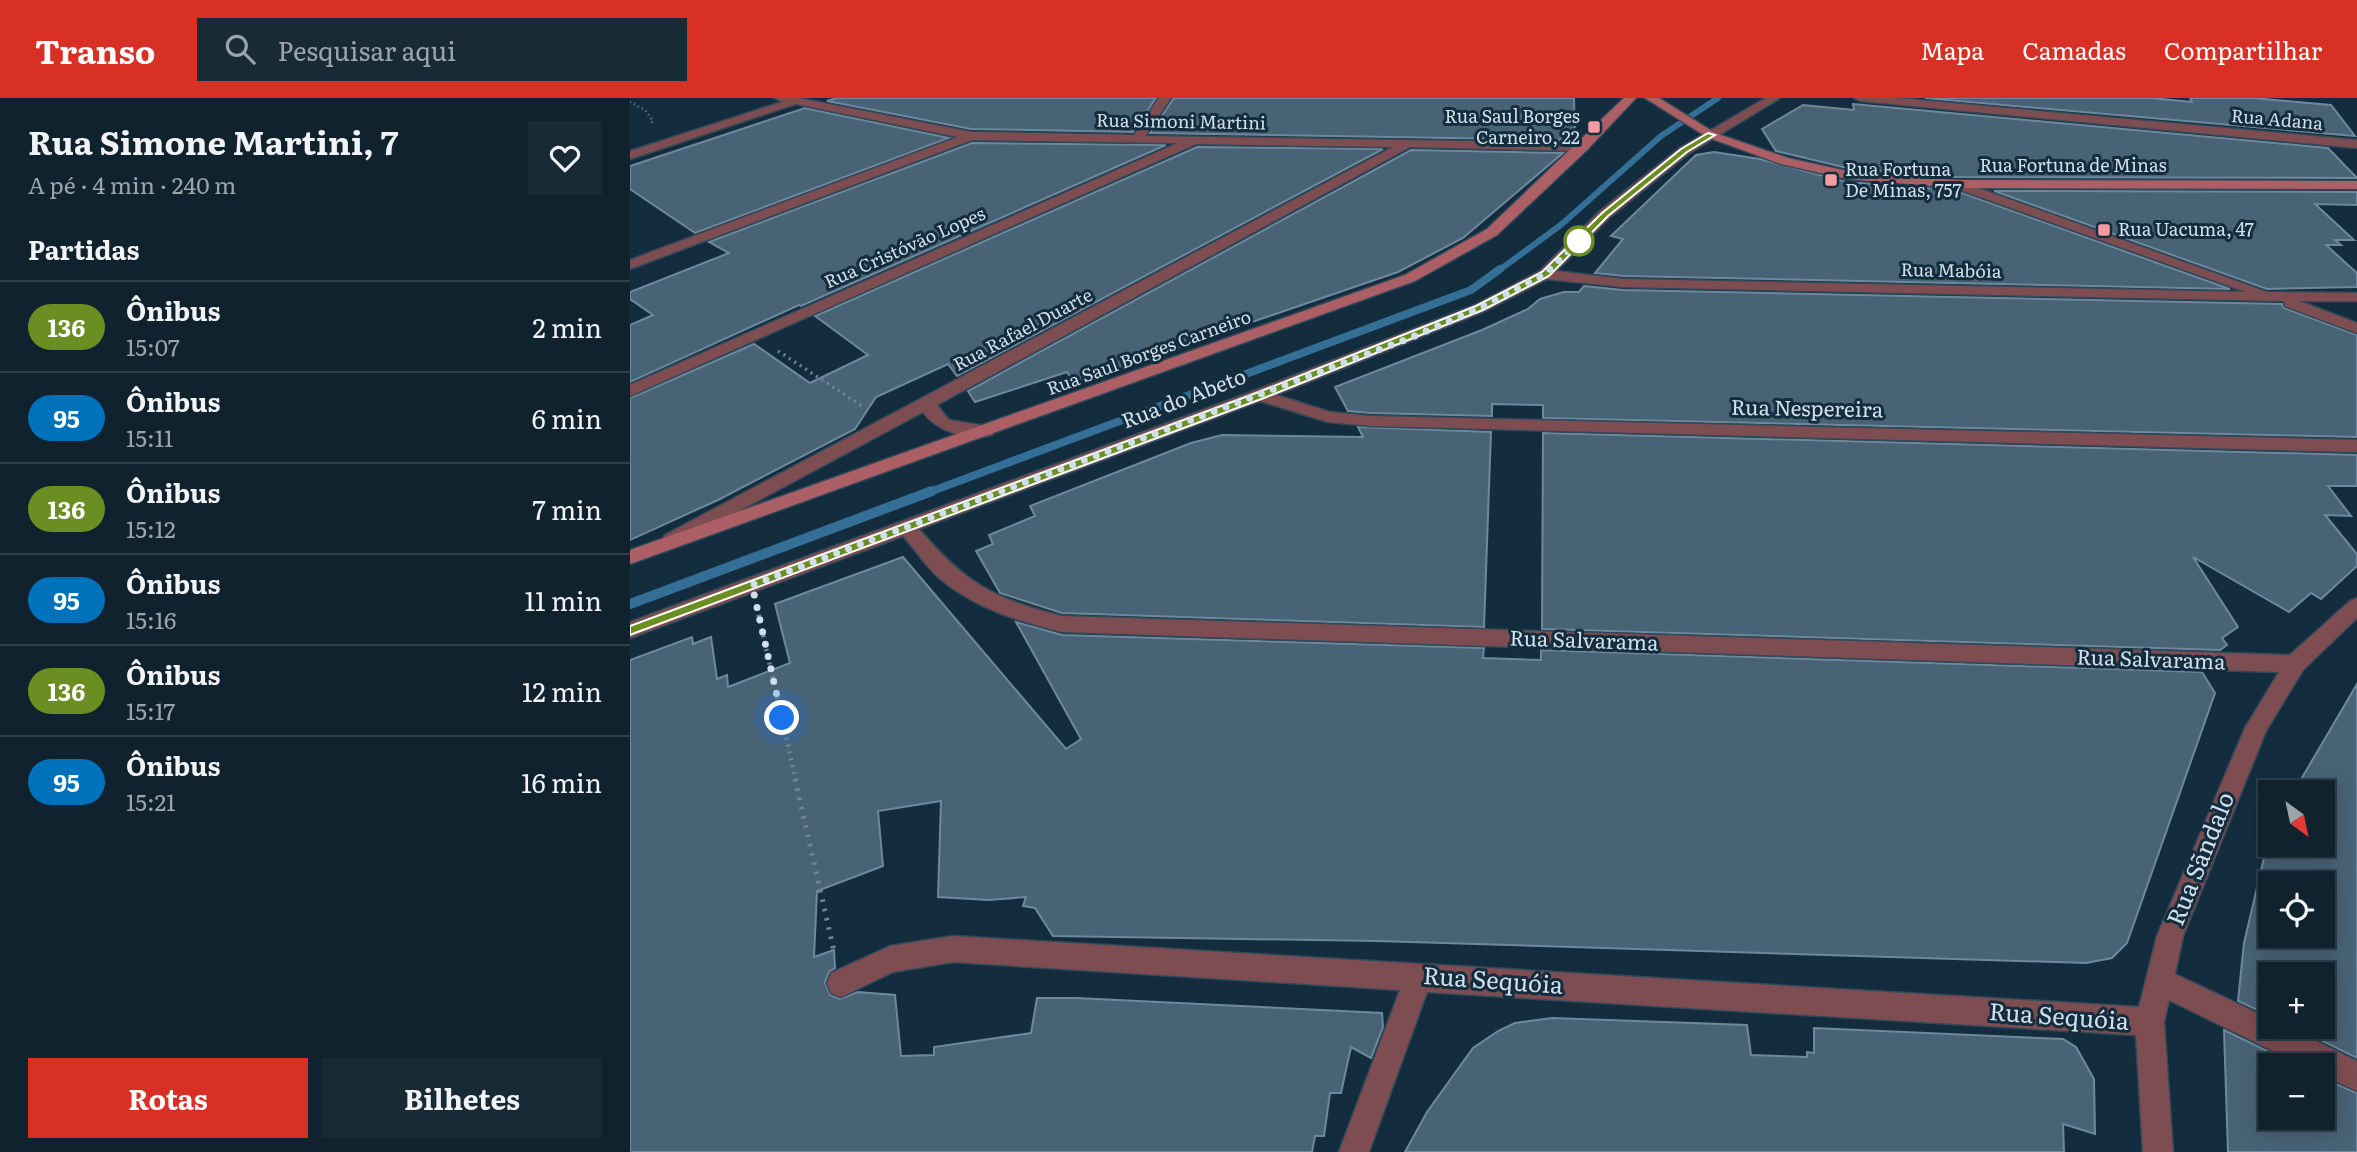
<!DOCTYPE html>
<html lang="pt">
<head>
<meta charset="utf-8">
<style>
	:root { --surface:#0f222e; --page:#182a36; --text:#f1f3f6; --muted:#9ba4aa; --line:#2f3f4a; --accent:#d93025 }
	body { margin:0; font-family:Literata,serif; background:var(--page); color:var(--text); height:100vh; display:flex; flex-direction:column; font-size:26px; white-space:nowrap }
	* { box-sizing:border-box; margin:0 }
	p { font-size:23px; color:var(--muted) }
	.icon { flex:none; width:38px; height:38px; fill:none; stroke:currentColor; stroke-width:2; stroke-linecap:round; stroke-linejoin:round }
	.map { position:relative; flex:1; overflow:hidden }
	.drawer { display:flex; flex-direction:column; background:var(--surface); width:630px }
	.drawer>* { flex:none }
	.badge { padding:0 14px; border-radius:23px; font-size:24px; line-height:46px }
	.needle { width:46px; rotate:147deg }
	.tools { position:absolute; left:1628px; top:682px; display:grid; gap:14px }
	.tools a { display:grid; place-items:center; width:77px; height:77px; border-radius:0px; background:var(--surface); box-shadow:0 4px 18px #0003,0 0 0 2px var(--line); font-size:35px }
	.you { position:absolute; width:35px; height:35px; margin:-18px; border:5px solid #fff; border-radius:50%; background:#1a73e8; box-shadow:0 0 0 10px #1a73e833 }
	.map>.badge { position:absolute; translate:-50% -50%; box-shadow:0 0 0 4px #fff }
	h2 { padding:0 28px; font-size:26px; line-height:63px }
	.round { display:grid; place-items:center; flex:none; width:74px; height:74px; border-radius:0px; background:var(--page) }
	.overview { display:flex; align-items:center; justify-content:space-between; height:119px; padding:0 28px }
	h1 { font-size:33px; font-weight:700; line-height:52px }
	.button { display:flex; gap:14px; margin-top:auto; padding:14px 28px }
	.button a { flex:1; height:80px; border-radius:0px; background:var(--accent); color:#fff; font-size:28px; font-weight:700; line-height:80px; text-align:center }
	.button a+a { background:var(--page); color:var(--text) }
	ul { padding:0; list-style:none }
	li { display:flex; align-items:center; gap:21px; height:91px; padding:0 28px; border-top:2px solid var(--line) }
	li div { flex:1 }
	li b { display:block; font-size:26px }
	li em { font-style:normal }
	li .badge { min-width:77px; font-weight:700; text-align:center }
	header { display:flex; align-items:center; gap:42px; box-sizing:border-box; height:98px; padding:0 35px; background:var(--accent); color:#fff }
	header strong { font-size:33px }
	nav { display:flex; gap:38px; margin-inline-start:auto; font-size:24px }
	.search { width:490px; height:63px; background:var(--page); display:flex; align-items:center; gap:18px; box-sizing:border-box; padding:0 24px; border-radius:0px; color:var(--muted); font-size:26px }
	main { display:flex; flex:1; min-height:0 }
	.map>svg:first-child { display:block }
	.lines { fill:none; stroke-linecap:round; stroke-linejoin:round }
	.stream-far2 { stroke:#336f96; stroke-width:6 }
	.stream-far1 { stroke:#336f96; stroke-width:8 }
	.stream { stroke:#336f96; stroke-width:10 }
	.building { fill:#486376; stroke:#6e899e; stroke-width:2; fill-rule:evenodd }
	.street-casing { stroke:#32495a; stroke-width:3 }
	.secondary-casing { stroke:#32495a; stroke-width:3 }
	.path-far3 { stroke:#718593; stroke-width:2.5; stroke-dasharray:1 3.5; stroke-linecap:butt }
	.path-far2 { stroke:#718593; stroke-width:3.5; stroke-dasharray:2 4.5; stroke-linecap:butt }
	.path-far1 { stroke:#718593; stroke-width:4.5; stroke-dasharray:2 5; stroke-linecap:butt }
	.path { stroke:#718593; stroke-width:5; stroke-dasharray:2.5 7; stroke-linecap:butt }
	.street { fill:#7e4d51; fill-rule:evenodd }
	.secondary { fill:#ad5f66; fill-rule:evenodd }
	.line { fill:#6b8e23; stroke:#fff; stroke-width:2 }
	.walk { stroke:#d0dfea; stroke-width:7; stroke-dasharray:0 12.6 }
	.poi-dot { fill:#f49aa1; stroke:#142d3e; stroke-width:2.5 }
	.stop-dot { fill:#fff; stroke:#6b8e23; stroke-width:3.5 }
	.labels { text-anchor:middle; stroke-width:6; stroke-linejoin:round; paint-order:stroke }
	.far-poi-label { font-size:18px; fill:#d0dfea; stroke:#142d3e; text-anchor:start }
	.far-street-label { font-size:18px; fill:#d0dfea; stroke:#142d3e }
	.street-label { font-size:21px; fill:#d0dfea; stroke:#142d3e }
	.near-street-label { font-size:24px; fill:#d0dfea; stroke:#142d3e }
</style>
</head>
<body>
<header>
<strong>Transo</strong>
<div class="search"><svg class="icon" aria-label="search" viewBox="0 0 24 24"><circle cx="10" cy="10" r="6"/><path d="M15 15l6 6"/></svg>Pesquisar aqui</div>
<nav><a>Mapa</a><a>Camadas</a><a>Compartilhar</a></nav>
</header>
<main>
<section class="drawer">
<div class="overview"><div><h1>Rua Simone Martini, 7</h1><p>A pé · 4 min · 240 m</p></div><a class="round"><svg class="icon" aria-label="heart" viewBox="0 0 24 24"><path d="M12 20l-8-8c-3-5 5-10 8-4 3-6 11-1 8 4z"/></svg></a></div>
<h2>Partidas</h2>
<ul>
<li><span class="badge" style="background:#6b8e23;color:#fff">136</span><div><b>Ônibus</b><p>15:07</p></div><em>2 min</em></li>
<li><span class="badge" style="background:#0072bc;color:#fff">95</span><div><b>Ônibus</b><p>15:11</p></div><em>6 min</em></li>
<li><span class="badge" style="background:#6b8e23;color:#fff">136</span><div><b>Ônibus</b><p>15:12</p></div><em>7 min</em></li>
<li><span class="badge" style="background:#0072bc;color:#fff">95</span><div><b>Ônibus</b><p>15:16</p></div><em>11 min</em></li>
<li><span class="badge" style="background:#6b8e23;color:#fff">136</span><div><b>Ônibus</b><p>15:17</p></div><em>12 min</em></li>
<li><span class="badge" style="background:#0072bc;color:#fff">95</span><div><b>Ônibus</b><p>15:21</p></div><em>16 min</em></li>
</ul>
<div class="button"><a>Rotas</a><a>Bilhetes</a></div>
</section>
<div class="map">
<svg width="1727" height="1054" viewBox="0 0 1727 1054">
	<rect width="100%" height="100%" fill="#142d3e"/>
	<g class="lines">
		<polyline class="stream-far2" points="868,173 932,126 1031,38 1088,0"/>
		<polyline class="stream-far1" points="297,395 841,192 870,171"/>
		<polyline class="stream" points="0,506 302,393"/>
	</g>
	<g class="building">
		<polygon points="207,0 526,0 503,34 341,31 197,3"/>
		<polygon points="544,0 944,0 945,37 943,42 520,35"/>
		<polygon points="1295,0 1521,0 1562,4 1560,0 1623,0 1701,7 1725,38"/>
		<polygon points="1223,6 1698,50 1727,80 1326,79 1217,70 1146,53 1132,31 1173,7 1224,12"/>
		<polygon points="175,10 319,40 65,135 0,91 0,68"/>
		<polygon points="342,45 536,47 171,208 169,207 0,284 0,227 23,217 0,201 0,194 99,155 79,144"/>
		<polygon points="567,49 753,51 327,278 318,266 246,299 225,331 88,402 0,442 0,300 124,246 180,285 238,257 185,218"/>
		<polygon points="781,52 933,55 833,140 768,174 444,285 437,274 345,304 338,293"/>
		<polygon points="1084,54 1130,61 1216,84 1324,92 1600,191 993,178 965,175 993,141 981,138 1066,57"/>
		<polygon points="1364,93 1727,94 1727,107 1685,106 1724,142 1705,142 1711,147 1696,147 1727,175 1727,189 1637,191"/>
		<polygon points="954,188 993,192 1652,206 1654,210 1727,237 1727,339 913,320 913,307 862,306 862,318 741,315 718,313 705,289 852,232 898,211 910,201 934,194 949,194"/>
		<polygon points="728,329 861,334 854,529 432,515 370,495 346,453 363,446 359,437 405,418 400,408 561,345 592,337 733,339"/>
		<polygon points="913,335 1727,357 1727,388 1698,388 1721,418 1695,417 1727,456 1727,468 1691,501 1681,495 1659,514 1563,459 1608,529 1592,540 1597,547 1590,552 912,531"/>
		<polygon points="273,459 436,651 451,641 386,524 432,537 854,550 853,560 911,562 911,552 1572,574 1585,595 1497,845 1482,860 1456,865 747,843 423,838 405,810 393,808 396,799 359,802 308,799 311,703 248,713 253,768 187,793 184,859 204,852 205,870 199,874 195,884 200,897 210,901 228,894 265,897 271,958 304,957 304,949 401,935 407,900 446,900 752,915 753,929 741,960 721,949 711,995 700,995 694,1038 685,1038 682,1054 0,1054 0,562 62,539 63,546 81,539 87,581 97,577 98,589 160,565 145,506"/>
		<path d="M1727,586v374l-63,-31h28v-52h-52v41l-32,-15 6,-58 23,-98h55v-52h-29zM1640,786h52v52h-52z"/>
		<polygon points="922,920 1117,927 1121,957 1177,959 1177,954 1184,955 1184,930 1433,941 1446,949 1464,981 1465,1036 1433,1026 1434,1054 775,1054 797,1014 843,950 868,933 885,925"/>
		<polygon points="1594,932 1668,968 1640,968 1640,1020 1692,1020 1692,980 1727,995 1727,1054 1598,1054"/>
	</g>
	<g class="lines">
		<g class="street-casing">
			<g id="street">
				<path d="M145,0h23l173,34 163,3 25,-37h12l-26,38 438,7 6,4 -6,4 -173,-4 -473,258 12,15 43,7 3,4 -3,4c-23,6 -55,-3 -69,-23l-251,135 -7,-2 -3,-5 3,-5 728,-388 -197,-3 -566,252v-11l548,-242 -206,-3 -342,129v-9l328,-123 -162,-33 -166,55v-8l152,-49z"/>
				<path d="M1136,0h14l-92,56 -78,63 -54,54 67,8 623,13 -294,-105 -2,-3 6,-4 311,112 90,1v8h-58l58,22v10l-72,-27 -1,-5 -661,-14 -76,-8 -62,32 -209,84 54,17 41,4 986,24v12l-986,-26 -43,-4 -68,-21 -341,128c46,54 74,70 143,87l1228,39 60,-54 7,-3v20l-54,52 -37,61 -83,205 -8,38 95,45v8h17l70,34v30l-35,-16v-9h-18l-135,-66 -5,22 9,130h-30l-7,-117 -709,-43 -58,160h-30l61,-162 -447,-28 -60,10 -52,25 -10,-4 -4,-10 4,-10 59,-27 63,-10 1186,71 18,-71 88,-208 34,-56 -1217,-40c-44,-11 -89,-24 -124,-55 -13,-12 -23,-28 -35,-41l-273,102v-16l624,-231 221,-86 65,-34 60,-60 80,-63z"/>
				<polygon points="1224,0 1266,0 1727,42 1727,50 1230,3"/>
			</g>
		</g>
		<g class="secondary-casing">
			<g id="secondary">
				<polygon points="994,0 1006,0 957,52 867,137 785,183 0,466 0,452 775,177 857,131"/>
				<polygon points="1015,0 1029,0 1085,35 1158,60 1217,73 1326,82 1727,83 1727,91 1326,90 1217,81 1151,66 1077,39"/>
			</g>
		</g>
		<polyline class="path-far3" points="0,4 15,12 23,23 21,26"/>
		<polyline class="path-far2" points="148,253 235,310"/>
		<polyline class="path-far1" points="127,510 166,683"/>
		<polyline class="path" points="165,681 204,853"/>
		<use href="#street" class="street"/>
		<use href="#secondary" class="secondary"/>
	</g>
	<polygon class="line" points="1078,35 1085,37 1057,54 978,118 919,178 853,212 634,300 5,535 0,537 0,528 626,295 846,208 912,174 972,115 1051,51"/>
	<g class="lines">
		<polyline class="walk" points="152,620 122,487 780,240 850,210 915,176 949,143"/>
	</g>
	<g class="poi-dot">
		<rect x="957" y="22" width="14" height="14" rx="3.5"/>
		<rect x="1194" y="75" width="14" height="14" rx="3.5"/>
		<rect x="1467" y="125" width="14" height="14" rx="3.5"/>
	</g>
	<circle class="stop-dot" cx="949" cy="143" r="14"/>
	<g class="labels">
		<g class="far-poi-label">
			<text x="950" y="25" text-anchor="end">Rua Saul Borges<tspan x="950" dy="21">Carneiro, 22</tspan></text>
			<text x="1215" y="78">Rua Fortuna<tspan x="1215" dy="21">De Minas, 757</tspan></text>
			<text x="1488" y="138">Rua Uacuma, 47</text>
		</g>
		<g class="far-street-label">
			<text transform="translate(1647 22) rotate(5)" y="6">Rua Adana</text>
			<text transform="translate(551 24) rotate(1)" y="6">Rua Simoni Martini</text>
			<text x="1443" y="74">Rua Fortuna de Minas</text>
			<text transform="translate(275 150) rotate(-24)" y="6">Rua Cristóvão Lopes</text>
			<text transform="translate(1321 173) rotate(1)" y="6">Rua Mabóia</text>
			<text transform="translate(393 232) rotate(-28)" y="6">Rua Rafael Duarte</text>
			<text transform="translate(519 255) rotate(-20)" y="6">Rua Saul Borges Carneiro</text>
		</g>
		<g class="street-label">
			<text transform="translate(554 301) rotate(-21)" y="7">Rua do Abeto</text>
			<text transform="translate(1177 311) rotate(1)" y="7">Rua Nespereira</text>
			<text transform="translate(954 543) rotate(2)" y="7">Rua Salvarama</text>
			<text transform="translate(1521 562) rotate(2)" y="7">Rua Salvarama</text>
		</g>
		<g class="near-street-label">
			<text transform="translate(1571 761) rotate(-68)" y="8">Rua Sãndalo</text>
			<text transform="translate(863 883) rotate(4)" y="8">Rua Sequóia</text>
			<text transform="translate(1429 919) rotate(4)" y="8">Rua Sequóia</text>
		</g>
	</g>
</svg>
<div class="tools">
<a><svg class="needle" viewBox="-14 -14 28 28"><path d="M0-13l5 13h-10z" fill="#e53935"/><path d="M0 13l5-13h-10z" fill="#9ba4aa"/></svg></a>
<a><svg class="icon" aria-label="locate" viewBox="0 0 24 24"><circle cx="12" cy="12" r="6"/><path d="M12 2v4M12 18v4M2 12h4M18 12h4"/></svg></a>
<a>+</a>
<a>−</a>
</div>
<div class="you" style="left:152px;top:620px"></div>
</div>
</main>
</body>
</html>
